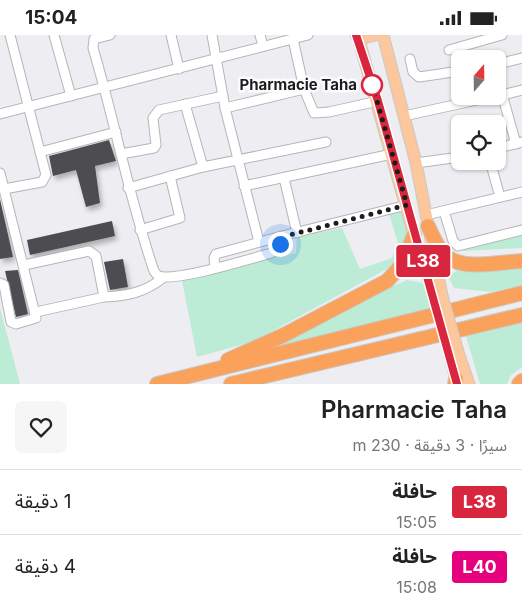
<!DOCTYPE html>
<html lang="ar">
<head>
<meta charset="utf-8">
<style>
	:root { --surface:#fff; --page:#f6f6f6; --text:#222; --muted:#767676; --line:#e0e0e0 }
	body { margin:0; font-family:Inter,"Noto Sans Arabic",sans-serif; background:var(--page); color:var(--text); direction:rtl; height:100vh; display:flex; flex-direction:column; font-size:19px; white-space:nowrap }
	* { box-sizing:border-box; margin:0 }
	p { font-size:16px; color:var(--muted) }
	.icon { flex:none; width:28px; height:28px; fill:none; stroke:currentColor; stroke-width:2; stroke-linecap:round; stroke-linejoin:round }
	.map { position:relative; height:349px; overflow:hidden; direction:ltr }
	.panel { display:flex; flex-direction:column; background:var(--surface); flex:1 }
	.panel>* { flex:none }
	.badge { padding:0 10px; border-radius:4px; font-size:18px; line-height:32px }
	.needle { width:32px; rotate:20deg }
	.buttons { position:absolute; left:451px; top:15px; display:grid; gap:10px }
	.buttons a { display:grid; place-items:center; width:55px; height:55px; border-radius:8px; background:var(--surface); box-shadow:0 1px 4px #0004; font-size:25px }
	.you { position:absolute; width:25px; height:25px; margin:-12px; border:4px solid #fff; border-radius:50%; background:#1a73e8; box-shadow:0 0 0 8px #1a73e833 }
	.map>.badge { position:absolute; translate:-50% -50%; box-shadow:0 0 0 2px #fff }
	.round { display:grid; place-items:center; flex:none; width:52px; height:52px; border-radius:8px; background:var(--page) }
	.overview { display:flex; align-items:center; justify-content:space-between; height:85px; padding:0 15px }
	h1 { font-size:24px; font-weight:600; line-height:38px }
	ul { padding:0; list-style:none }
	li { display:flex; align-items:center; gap:15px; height:65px; padding:0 15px; border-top:1px solid var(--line) }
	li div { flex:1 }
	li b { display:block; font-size:19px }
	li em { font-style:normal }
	li .badge { min-width:55px; font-weight:700; text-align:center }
	.status { display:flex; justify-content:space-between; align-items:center; height:35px; padding:0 25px; background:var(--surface); direction:ltr }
	.status svg { height:14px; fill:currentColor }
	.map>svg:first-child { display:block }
	.green { fill:#bcecd5 }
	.building { fill:#4e4e51; filter:url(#shadow) }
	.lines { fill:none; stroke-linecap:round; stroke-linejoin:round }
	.minor-casing { stroke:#b5b5b9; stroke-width:11 }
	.major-casing { stroke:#c9c9c9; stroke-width:13 }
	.highway-casing { stroke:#c9c9c9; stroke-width:16 }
	.minor { stroke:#fff; stroke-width:9 }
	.major { stroke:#fcc79d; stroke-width:11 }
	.highway { stroke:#faa25b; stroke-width:14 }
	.major-bridge-casing { stroke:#c9c9c9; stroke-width:13; stroke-linecap:butt }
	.major-bridge { stroke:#fcc79d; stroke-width:11 }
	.line-casing { stroke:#fff; stroke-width:11 }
	.line { stroke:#d7263d; stroke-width:8 }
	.walk { stroke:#1c1c1d; stroke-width:5; stroke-dasharray:0 9 }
	.stop-dot { fill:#fff; stroke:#d7263d; stroke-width:2.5 }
	.labels { text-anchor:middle; stroke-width:5; stroke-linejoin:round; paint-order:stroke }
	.stop-label { font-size:15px; font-weight:bold; fill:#1c1c1d; stroke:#fcfcff; text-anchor:end }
</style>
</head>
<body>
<div class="status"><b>15:04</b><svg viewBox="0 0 49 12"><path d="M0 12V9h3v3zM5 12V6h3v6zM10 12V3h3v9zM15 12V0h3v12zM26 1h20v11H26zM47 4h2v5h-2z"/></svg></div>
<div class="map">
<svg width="522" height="349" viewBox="0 0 522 349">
	<defs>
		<filter id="shadow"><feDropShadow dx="2.5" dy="4" stdDeviation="2.5" flood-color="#0004"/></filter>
	</defs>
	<rect width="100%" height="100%" fill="#eeeef2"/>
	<g class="green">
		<path d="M404,175c6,21 3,35 -8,54l-144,78 -55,15 -16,-81 115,-23 1,-16 45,-9 18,41 32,-11 6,-15 -9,-29z"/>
		<polygon points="522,197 522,213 463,216 472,209"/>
		<polygon points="522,229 522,250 491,257 454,253 448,241 465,231"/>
		<polygon points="407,245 423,248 431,276 266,315 360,266"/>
		<polygon points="0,273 20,349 0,349"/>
		<polygon points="522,284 522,332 511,340 507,349 480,349 465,298"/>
	</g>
	<g class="building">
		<polygon points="109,105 116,126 95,131 100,168 86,172 76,135 53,141 49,121"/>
		<polygon points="0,164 13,222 0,224"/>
		<polygon points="112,186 115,201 30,220 27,205"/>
		<polygon points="123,224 128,252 110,255 104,227"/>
		<polygon points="18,235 28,279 16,282 5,236"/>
	</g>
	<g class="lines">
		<g class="minor-casing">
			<g id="minor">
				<polyline points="54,0 71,61"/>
				<path d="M110,0l-16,4 -1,9c22,74 36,150 61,223l4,5c18,6 92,-17 113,-23l8,-5 3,-12 125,-31"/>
				<polyline points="171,0 179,34"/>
				<polyline points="212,0 225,73 259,207"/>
				<polyline points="260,0 263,11"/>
				<polyline points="293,4 304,54"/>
				<polyline points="449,15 502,0"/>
				<polyline points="410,24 413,37 419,42 460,36"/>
				<polyline points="498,29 522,23"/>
				<polyline points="502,59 516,109"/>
				<polyline points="498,61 522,55"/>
				<polyline points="185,69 203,132"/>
				<polyline points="225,73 304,54 314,78 329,77 378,66"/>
				<polyline points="0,79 308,0"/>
				<polyline points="404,81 495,61"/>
				<polyline points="498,113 522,107"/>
				<polyline points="40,117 116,97"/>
				<polyline points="121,119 154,113 156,110 153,83 159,75 223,61"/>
				<polyline points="490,126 500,162"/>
				<polyline points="416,128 460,122"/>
				<polyline points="0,138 36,283 16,289 11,287 4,250 0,248"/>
				<polyline points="284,143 297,198"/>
				<polyline points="244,151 392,119"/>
				<polyline points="128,153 203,132 326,107"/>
				<polyline points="4,154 42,147 46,140 10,0"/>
				<polyline points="444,176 453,206 458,211 522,195"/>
				<polyline points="426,180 522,157"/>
				<polyline points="140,195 180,183 170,141"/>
				<polyline points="24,230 89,216 96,221 104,262 36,277"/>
				<polyline points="215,233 214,223 216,219 282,201"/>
				<path d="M104,262c24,-1 41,-5 59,-19"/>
			</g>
		</g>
		<g class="major-casing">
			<g id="major">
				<polyline points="356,0 363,3 375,0"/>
				<polyline points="383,0 416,128 442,261"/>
				<polyline points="358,2 414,200 434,261"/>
				<polyline points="458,317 469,349"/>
				<polyline points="450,320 457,349"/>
			</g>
		</g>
		<g class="highway-casing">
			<g id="highway">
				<path d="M428,191c5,10 9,22 18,30 18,15 54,6 76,5"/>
				<polyline points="228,325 284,300 387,246 402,230 414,200"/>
				<polyline points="157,349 522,258"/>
				<polyline points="231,349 522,280"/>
				<polyline points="455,349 456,344"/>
				<polyline points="519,349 522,346"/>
			</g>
		</g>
		<use href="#minor" class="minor"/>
		<use href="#major" class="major"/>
		<use href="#highway" class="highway"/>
		<g class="major-bridge-casing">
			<g id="major-bridge">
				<polyline points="434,261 450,320"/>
				<polyline points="442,261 458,317"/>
			</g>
		</g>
		<use href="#major-bridge" class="major-bridge"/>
	</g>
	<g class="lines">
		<g class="line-casing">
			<polyline id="line" points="356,0 378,66 457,349"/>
		</g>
		<use href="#line" class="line"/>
		<polyline class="walk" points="280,209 282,202 407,170 371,45 372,50"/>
	</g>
	<circle class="stop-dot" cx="372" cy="50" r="10"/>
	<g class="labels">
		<g class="stop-label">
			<text x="357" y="55">Pharmacie Taha</text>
		</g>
	</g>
</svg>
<div class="buttons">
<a><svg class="needle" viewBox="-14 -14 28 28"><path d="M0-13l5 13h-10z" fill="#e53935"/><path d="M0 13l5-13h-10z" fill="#767676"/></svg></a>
<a><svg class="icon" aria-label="locate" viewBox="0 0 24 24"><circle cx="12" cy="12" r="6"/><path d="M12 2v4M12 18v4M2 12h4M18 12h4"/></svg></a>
</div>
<div class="you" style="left:280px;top:209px"></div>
<b class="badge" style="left:423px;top:226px;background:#d7263d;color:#fff">L38</b>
</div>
<section class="panel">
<div class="overview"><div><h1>Pharmacie Taha</h1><p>سيرًا · 3 دقيقة · 230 m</p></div><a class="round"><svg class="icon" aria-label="heart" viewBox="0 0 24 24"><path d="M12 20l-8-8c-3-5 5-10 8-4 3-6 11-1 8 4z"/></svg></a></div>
<ul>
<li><span class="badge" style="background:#d7263d;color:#fff">L38</span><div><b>حافلة</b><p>15:05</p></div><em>1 دقيقة</em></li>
<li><span class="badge" style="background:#e6007e;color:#fff">L40</span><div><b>حافلة</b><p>15:08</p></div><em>4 دقيقة</em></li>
</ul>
</section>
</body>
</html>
